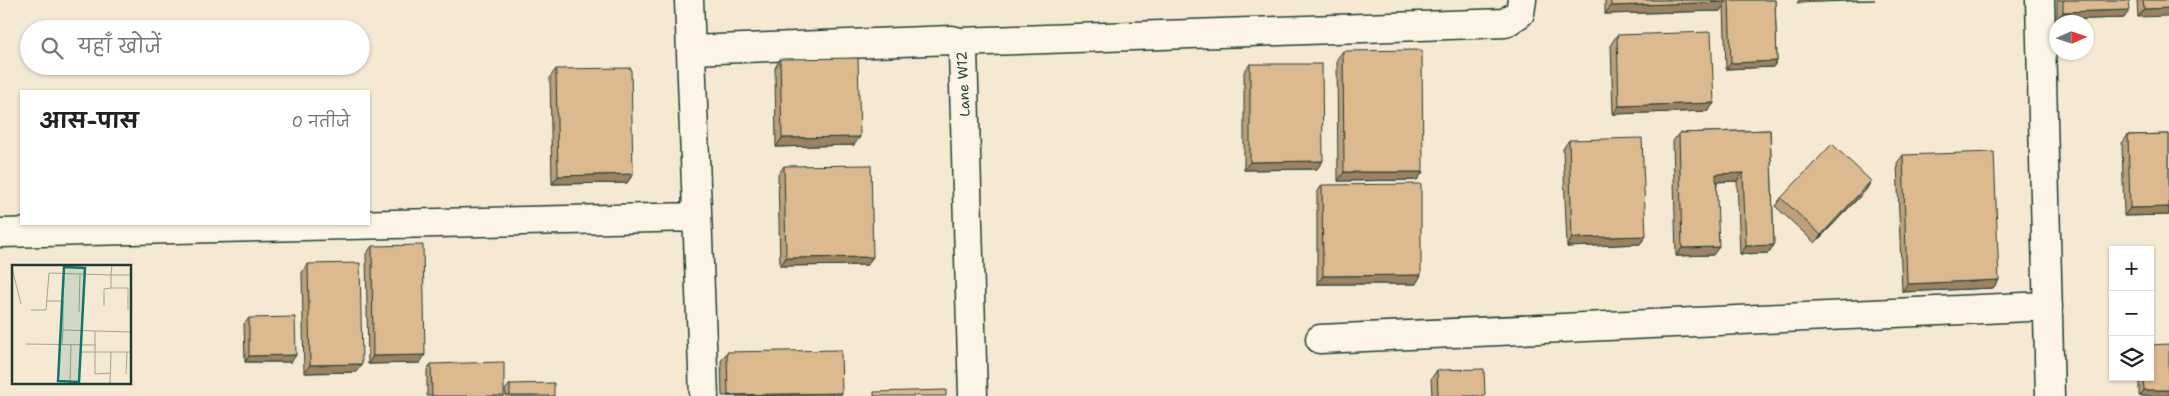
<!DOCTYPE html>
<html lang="hi">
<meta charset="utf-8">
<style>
body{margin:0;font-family:"Shantell Sans","Playpen Sans Deva",sans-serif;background:#f2f2f2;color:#202124}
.controls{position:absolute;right:15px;bottom:15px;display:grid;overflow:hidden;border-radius:0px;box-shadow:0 1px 4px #0004}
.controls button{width:45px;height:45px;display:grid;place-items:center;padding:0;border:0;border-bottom:1px solid #e0e0e0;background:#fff;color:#202124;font:25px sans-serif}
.compass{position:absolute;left:2049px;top:15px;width:45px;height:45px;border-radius:50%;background:#fff;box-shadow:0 1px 4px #0004;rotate:87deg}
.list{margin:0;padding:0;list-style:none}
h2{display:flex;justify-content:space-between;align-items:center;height:65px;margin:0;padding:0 20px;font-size:21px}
h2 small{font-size:16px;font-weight:400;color:#757577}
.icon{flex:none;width:28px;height:28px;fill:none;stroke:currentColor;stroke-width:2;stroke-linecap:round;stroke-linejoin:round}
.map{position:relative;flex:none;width:2169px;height:396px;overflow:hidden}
.search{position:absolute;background:#fff;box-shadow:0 1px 4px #0004;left:20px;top:20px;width:350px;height:55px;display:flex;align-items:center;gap:12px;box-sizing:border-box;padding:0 18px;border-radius:28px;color:#757577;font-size:19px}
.panel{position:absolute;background:#fff;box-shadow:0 1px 4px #0004;left:20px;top:90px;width:350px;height:135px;border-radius:0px}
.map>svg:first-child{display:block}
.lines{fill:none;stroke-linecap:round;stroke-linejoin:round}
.minor-casing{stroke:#1f3d34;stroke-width:31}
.minor{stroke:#fcf5e5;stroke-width:28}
.wall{fill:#bd9f7a;stroke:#1f3d34}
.shaded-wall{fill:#9a8263;stroke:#1f3d34}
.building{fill:#dcb98e;stroke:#1f3d34}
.labels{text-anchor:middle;stroke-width:5;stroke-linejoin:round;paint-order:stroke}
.street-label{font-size:14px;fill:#1f3d34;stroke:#fcf5e5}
.inset-road{fill:none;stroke:#a0a494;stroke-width:1}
.view{fill:#0f766e;fill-opacity:0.15;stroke:#0f766e;stroke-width:2.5}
.inset-edge{fill:none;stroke:#1f3d34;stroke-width:2.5}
</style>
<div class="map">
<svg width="2169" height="396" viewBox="0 0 2169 396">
<rect width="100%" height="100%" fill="#f6e9d4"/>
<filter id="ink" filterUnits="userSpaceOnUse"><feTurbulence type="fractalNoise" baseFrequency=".02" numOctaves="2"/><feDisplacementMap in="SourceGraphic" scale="10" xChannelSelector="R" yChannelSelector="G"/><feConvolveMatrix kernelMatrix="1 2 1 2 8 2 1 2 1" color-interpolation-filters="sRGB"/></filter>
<g filter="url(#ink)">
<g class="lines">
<g class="minor-casing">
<path id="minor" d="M689 0 704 396
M2040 0 2050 396
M960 42 1505 23 1520 13 1522 0
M691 50 952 40 960 42 963 51 973 396
M0 233 697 217
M1320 339 2048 306"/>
</g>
<use href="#minor" class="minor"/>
</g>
<path class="wall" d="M1605 0H1775L1777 61 1773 67 1726 69 1724 5 1720 11 1605 14Z
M2057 0H2129L2124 18 2057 20Z
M2137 0H2169L2138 17Z
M1617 35 1714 103 1708 111 1613 114 1611 44Z
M1343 51 1423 172 1417 180 1338 181 1337 59Z
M780 59 854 145 776 147 775 68Z
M1250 64 1317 169 1244 170V72Z
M556 69 633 174 627 183 552 184 550 77Z
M1770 130 1774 245 1768 253 1740 254 1737 181 1717 182 1713 255 1676 256 1673 141 1679 133Z
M2169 134V215L2124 216 2122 143 2128 135Z
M1569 140 1646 236 1640 244 1567 247 1563 149Z
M1903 155 1999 280 1993 288 1902 292 1897 163Z
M784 166 867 265 780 266 778 175Z
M1871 181 1866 190 1815 243 1775 206 1781 198Z
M1322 185 1416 284H1317V193Z
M372 246 420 363 368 364 366 254Z
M308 264 362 364 356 372 304 373 302 272Z
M249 318 296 355 291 362H245L244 324Z
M727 352 840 396H722L721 361Z
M431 364 504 396H427V370Z
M1437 370 1485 396H1432L1431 379Z
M2139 377H2150L2169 396H2139Z
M510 384 554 396H506L505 390Z"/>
<path class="shaded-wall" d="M1799 0H1875L1797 3Z
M1726 2 1720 11 1605 14 1611 6Z
M2169 8V16L2138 17 2144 9Z
M2130 10 2124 18 2057 20 2063 12Z
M1777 61 1773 67 1726 69 1731 63Z
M1714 103 1708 111 1613 114 1619 106Z
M860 137 854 145 776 147 782 138Z
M1323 161 1317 169 1244 170 1250 162Z
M1344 172H1423L1417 180 1338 181Z
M1743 173 1737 181 1710 182 1716 174Z
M633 174 627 183 552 184 558 176Z
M1871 181 1866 190 1815 243 1821 235Z
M2169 207V215L2124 216 2130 208Z
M1646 236 1640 244 1567 247 1572 238Z
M1774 245 1768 253 1740 254 1746 246Z
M1719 247 1713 255 1676 256 1682 248Z
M873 257 867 265 780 266 786 258Z
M1421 275 1416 284H1317L1323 276Z
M1999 280 1993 288 1902 292 1907 284Z
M296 355 291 362H245L249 356Z
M425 355 420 363 368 364 373 356Z
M362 364 356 372 304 373 310 365Z
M2144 390H2169V396H2140Z
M842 393 840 396H727L728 395Z"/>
<path class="building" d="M1611 0H1726V2L1611 6Z
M1729 0H1775L1777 61 1731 63Z
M2063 0H2129L2130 10 2063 12Z
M2143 0H2169V8L2144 9Z
M1711 32 1714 103 1619 106 1617 35Z
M1422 50 1423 172H1344L1343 51Z
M858 58 860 137 782 138 780 59Z
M1250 64H1322L1323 161 1250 162Z
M631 68 633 174 558 176 556 69Z
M1770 130 1774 245 1746 246 1743 173 1716 174 1719 247 1682 248 1679 133Z
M2169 134V207L2130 208 2128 135Z
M1642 138 1646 236 1572 238 1569 140Z
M1832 144 1871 181 1821 235 1781 198Z
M1994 152 1999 280 1907 284 1903 155Z
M871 165 873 257 786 258 784 166Z
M1421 184V275L1323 276 1322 185Z
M423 245 425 355 373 356 372 246Z
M360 263 362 364 310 365 308 264Z
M295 317 296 355 249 356V318Z
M2169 344V390H2144L2143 377H2150V345Z
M841 350 842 393 728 395 727 352Z
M504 362V396H432L431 364Z
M1484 369 1485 396H1438L1437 370Z
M554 383V396H510V384Z
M946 390V396H874V392Z"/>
</g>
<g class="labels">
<g class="street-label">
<text transform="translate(963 84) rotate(-93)" y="5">Lane W12</text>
</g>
</g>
<g transform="translate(12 265)">
<rect width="119" height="119" fill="#f6e9d4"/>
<path class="inset-road" d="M100 0 99 10H119M0 3 9 39M35 36H51V66M92 41V24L99 23M19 45H34L37 8 99 10V23H116V45M67 47 68 9M83 66V109L99 108M14 79 84 80M50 80 51 65 119 67M69 87H119M114 109 115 87M58 118 59 80M98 118 99 87"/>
<path class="view" d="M52 2 73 3 67 117 46 116Z"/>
<rect width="119" height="119" class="inset-edge"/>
</g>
</svg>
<div class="controls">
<button>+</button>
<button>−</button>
<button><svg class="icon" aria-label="layers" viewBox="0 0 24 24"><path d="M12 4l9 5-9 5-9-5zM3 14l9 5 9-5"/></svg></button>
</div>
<svg class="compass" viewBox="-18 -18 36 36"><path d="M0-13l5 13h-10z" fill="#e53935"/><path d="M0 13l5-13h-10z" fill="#757577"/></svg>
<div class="search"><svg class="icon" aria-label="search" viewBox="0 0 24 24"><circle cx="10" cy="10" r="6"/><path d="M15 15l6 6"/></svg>यहाँ खोजें</div>
<section class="panel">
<h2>आस-पास<small>0 नतीजे</small></h2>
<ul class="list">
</ul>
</section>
</div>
